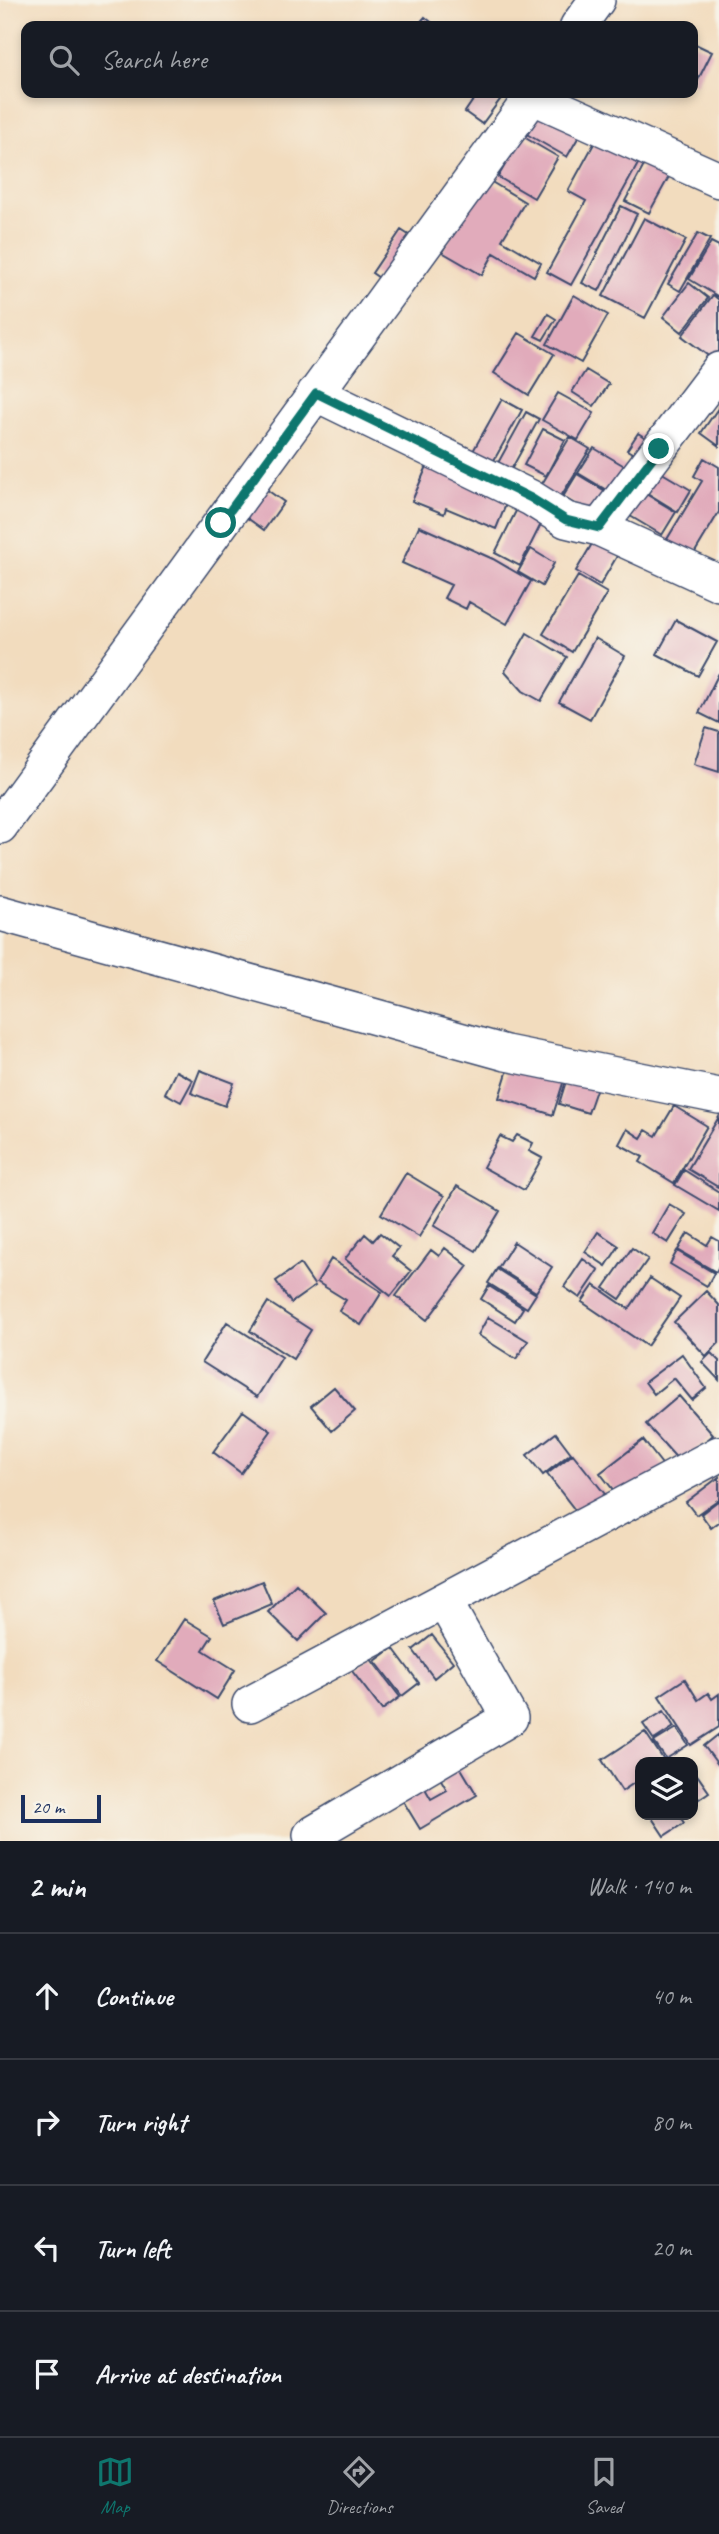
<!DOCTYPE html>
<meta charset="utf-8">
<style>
body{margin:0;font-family:Caveat,sans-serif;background:#20242c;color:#f1f3f6}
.controls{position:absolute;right:21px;bottom:21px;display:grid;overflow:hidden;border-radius:14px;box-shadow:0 4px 10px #0003}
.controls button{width:63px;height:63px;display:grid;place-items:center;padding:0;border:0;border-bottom:2px solid #363941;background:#171b24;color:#f1f3f6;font:35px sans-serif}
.scale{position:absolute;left:21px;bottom:18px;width:80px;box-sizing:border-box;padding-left:7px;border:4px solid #1b2f5e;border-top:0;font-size:19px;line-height:24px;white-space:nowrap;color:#1b2f5e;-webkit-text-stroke:5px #f7f3e8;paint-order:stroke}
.stop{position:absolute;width:21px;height:21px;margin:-16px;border:5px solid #0f766e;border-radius:50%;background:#fff}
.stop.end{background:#0f766e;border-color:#fff;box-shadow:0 2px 7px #0008}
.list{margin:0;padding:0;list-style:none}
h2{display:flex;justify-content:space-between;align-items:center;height:91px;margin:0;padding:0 28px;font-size:30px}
h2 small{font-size:23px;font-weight:400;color:#9ea1a6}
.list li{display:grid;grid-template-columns:46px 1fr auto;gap:21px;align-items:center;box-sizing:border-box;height:126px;padding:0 28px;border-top:2px solid #363941}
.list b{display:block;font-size:26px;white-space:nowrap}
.list em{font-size:23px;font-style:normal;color:#9ea1a6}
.icon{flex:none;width:38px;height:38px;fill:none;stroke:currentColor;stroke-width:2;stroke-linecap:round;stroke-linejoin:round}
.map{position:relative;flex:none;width:719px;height:1841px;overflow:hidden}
.search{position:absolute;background:#171b24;box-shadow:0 4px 10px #0003;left:21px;right:21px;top:21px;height:77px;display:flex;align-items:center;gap:18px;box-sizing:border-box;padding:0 24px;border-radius:14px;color:#9ea1a6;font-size:26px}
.sheet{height:595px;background:#171b24}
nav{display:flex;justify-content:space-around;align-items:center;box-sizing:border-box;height:98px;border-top:2px solid #363941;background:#171b24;font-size:19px;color:#9ea1a6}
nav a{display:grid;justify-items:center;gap:4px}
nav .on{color:#0f766e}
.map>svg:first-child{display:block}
.building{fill:#e1abbb}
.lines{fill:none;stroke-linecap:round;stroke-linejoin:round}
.minor-casing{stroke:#3b496c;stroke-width:38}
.minor{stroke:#fff;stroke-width:35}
.route{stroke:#0f766e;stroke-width:9}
</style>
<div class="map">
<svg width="719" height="1841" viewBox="0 0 719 1841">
<rect width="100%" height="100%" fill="#f7f3e8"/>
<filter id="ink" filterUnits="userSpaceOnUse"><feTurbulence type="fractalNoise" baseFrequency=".0143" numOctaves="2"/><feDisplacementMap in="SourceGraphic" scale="14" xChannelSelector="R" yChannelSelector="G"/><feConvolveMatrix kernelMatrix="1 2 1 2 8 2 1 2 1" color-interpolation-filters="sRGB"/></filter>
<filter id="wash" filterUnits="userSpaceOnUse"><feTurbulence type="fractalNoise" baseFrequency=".00686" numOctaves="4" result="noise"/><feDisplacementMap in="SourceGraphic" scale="28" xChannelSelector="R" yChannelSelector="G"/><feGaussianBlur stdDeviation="1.57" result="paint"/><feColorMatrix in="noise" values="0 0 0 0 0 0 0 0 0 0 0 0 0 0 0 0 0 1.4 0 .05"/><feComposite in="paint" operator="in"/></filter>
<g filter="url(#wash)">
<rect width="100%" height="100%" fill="#f2dcbe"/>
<g id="blocks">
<path class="building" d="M425 17 436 26H417Z
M693 43 712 52 696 84 693 83Z
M478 93H505L482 124 465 112Z
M538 106 582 131 567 157 523 132Z
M522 136 558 157 534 198 498 177Z
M596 140 638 164 571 285 547 272 586 201 568 191Z
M647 160 671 173 649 213 625 201Z
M485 178 525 202 502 240 541 263 534 276 494 253 482 275 442 252Z
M621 206 637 214 599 291 582 283Z
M644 218 686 240 645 318 603 296Z
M401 230 418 241 388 284 372 273Z
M698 233 710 239 680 291 668 284Z
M711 242 719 246V297L689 279Z
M689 283 708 298 682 332 663 317Z
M574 295 608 315 581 363 547 344Z
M713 295 719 300V364L682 336Z
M548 314 556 319 543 340 535 336Z
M519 333 554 354 529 395 494 373Z
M586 370 609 384 594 406 572 392Z
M558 393 594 413 578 440 542 420Z
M502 399 522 410 488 471 468 460Z
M719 407V446L701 433Z
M526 412 539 419 506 479 493 472Z
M652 428 662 434 646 461 627 450 638 433 646 438Z
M543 429 565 440 546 476 524 465Z
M570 437 590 449 558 501 539 489Z
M594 448 633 471 618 497 578 473Z
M704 458 719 467V512L692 557 666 541 702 481 694 476Z
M427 466 511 492 496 529 446 508 444 514 412 501Z
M652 467 691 490 678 512 639 488Z
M577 474 615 497 601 520 563 497Z
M263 487 284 502 264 530 243 515Z
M639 490 676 512 662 535 625 513Z
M521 501 546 514 520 566 495 553Z
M419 526 493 559 531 581 507 624 469 602 466 609 444 598 451 585 402 563Z
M596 537 620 551 600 585 576 571Z
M531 549 554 563 542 586 518 572Z
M578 576 607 593 572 652 543 634Z
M676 620 717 642 698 676 657 654Z
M527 633 567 657 541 701 523 691 505 671Z
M595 638 625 656 590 719 559 702Z
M719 673V723L699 713Z
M706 728 719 732V772L694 764Z
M510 1063 564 1080 553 1115 499 1098Z
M200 1070 234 1083 225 1106 191 1093Z
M176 1071 193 1080 181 1102 165 1093Z
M567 1078 597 1087 588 1113 559 1104Z
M674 1106 707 1126 674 1183 640 1162 643 1157 619 1144 627 1129 641 1138 646 1130 656 1136Z
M719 1117V1185L718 1187 688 1169Z
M517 1135 533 1143 529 1151 542 1158 524 1190 483 1167 500 1136 512 1142Z
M684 1170 719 1192V1211L675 1185Z
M406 1173 444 1196 419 1237 381 1214Z
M457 1186 500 1211 476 1251 434 1226Z
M669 1204 686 1214 668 1243 652 1233Z
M598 1232 619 1246 606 1266 585 1252Z
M380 1233 399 1248 392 1256 411 1271 391 1296 345 1259 365 1234 373 1241Z
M688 1233 707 1245 712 1237 719 1241V1266L716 1272 678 1250Z
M514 1242 552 1267 536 1292 498 1268Z
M445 1248 468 1266 427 1320 396 1296 431 1250 439 1256Z
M632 1248 648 1259 620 1299 604 1288Z
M677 1251 714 1273 707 1286 670 1264Z
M331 1259 382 1292 361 1325 339 1311 346 1300 317 1282Z
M583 1259 599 1270 580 1298 564 1287Z
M300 1264 315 1286 291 1303 276 1281Z
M497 1269 536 1294 527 1308 488 1283Z
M650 1278 680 1298 647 1346 582 1302 594 1285 629 1309Z
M489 1286 523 1308 515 1321 481 1299Z
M706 1291 719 1305V1343L706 1356 674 1322Z
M268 1302 311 1330 293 1359 250 1331Z
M488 1317 528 1341 516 1359 478 1335Z
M227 1322 282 1357 257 1397 202 1362Z
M711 1353 719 1361V1380L702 1362Z
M682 1354 706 1388 692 1400 674 1378 654 1394 645 1382Z
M334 1387 355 1411 332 1431 311 1406Z
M679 1396 713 1435 681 1463 646 1424Z
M243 1411 271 1431 241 1473 213 1452Z
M556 1433 571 1453 543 1475 527 1455Z
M643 1440 665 1468 622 1501 600 1473Z
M573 1454 608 1498 582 1519 547 1474Z
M719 1477V1499L696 1515 686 1502Z
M719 1500V1522L711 1528 701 1514Z
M262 1581 272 1604 224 1624 214 1601Z
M296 1584 326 1613 298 1641 268 1612Z
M184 1619 212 1636 203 1650 235 1670 217 1699 157 1661Z
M432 1635 453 1662 434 1678 413 1650Z
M393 1648 419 1683 402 1696 375 1661Z
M370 1658 400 1697 382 1710 352 1671Z
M685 1679 698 1700 708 1693 712 1699 719 1694V1727L691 1745 659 1696Z
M664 1711 674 1727 654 1740 643 1724Z
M677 1728 688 1745 666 1759 654 1742Z
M645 1732 665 1762H640V1779L622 1791 602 1760Z
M719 1734V1766L704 1746Z
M456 1760 477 1795 420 1829 397 1791 419 1778 431 1799 447 1790 436 1771Z
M693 1769 709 1792 693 1803Z
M650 1815H679L684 1823 664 1836Z"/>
</g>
</g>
<g filter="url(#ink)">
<use href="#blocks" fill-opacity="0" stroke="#3b496c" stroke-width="2"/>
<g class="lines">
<g class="minor-casing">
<path id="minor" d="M578 26 597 0
M535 93 545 102 719 180
M315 393 531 498 566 520 599 528 719 583
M599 528 719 370
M0 826 535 93
M0 913 506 1053 719 1096
M250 1704 719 1454
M311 1835 510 1718 444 1601"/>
</g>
<use href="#minor" class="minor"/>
</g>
</g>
<g class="lines" filter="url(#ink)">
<path class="route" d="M221 523 316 393 531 498 566 520 599 528 659 449"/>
</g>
</svg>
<div class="controls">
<button><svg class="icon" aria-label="layers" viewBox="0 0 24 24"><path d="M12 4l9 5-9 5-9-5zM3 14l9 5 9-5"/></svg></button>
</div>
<div class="scale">20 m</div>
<div class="stop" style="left:221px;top:523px"></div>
<div class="stop end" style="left:659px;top:449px"></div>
<div class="search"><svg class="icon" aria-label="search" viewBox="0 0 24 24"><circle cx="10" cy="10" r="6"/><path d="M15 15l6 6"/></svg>Search here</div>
</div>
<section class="sheet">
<h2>2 min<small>Walk · 140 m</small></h2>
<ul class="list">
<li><svg class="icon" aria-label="ahead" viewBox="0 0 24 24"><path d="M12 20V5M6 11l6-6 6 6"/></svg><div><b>Continue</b></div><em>40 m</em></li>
<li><svg class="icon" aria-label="right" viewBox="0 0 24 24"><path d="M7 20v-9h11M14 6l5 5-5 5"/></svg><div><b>Turn right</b></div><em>80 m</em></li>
<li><svg class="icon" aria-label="left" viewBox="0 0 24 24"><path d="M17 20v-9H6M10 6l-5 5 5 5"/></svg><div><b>Turn left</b></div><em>20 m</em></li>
<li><svg class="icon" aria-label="arrive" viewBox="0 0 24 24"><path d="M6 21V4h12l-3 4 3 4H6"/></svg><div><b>Arrive at destination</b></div></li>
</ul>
</section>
<nav>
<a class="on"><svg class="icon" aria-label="map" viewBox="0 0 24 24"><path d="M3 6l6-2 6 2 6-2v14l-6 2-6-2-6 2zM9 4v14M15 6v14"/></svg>Map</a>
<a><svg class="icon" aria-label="directions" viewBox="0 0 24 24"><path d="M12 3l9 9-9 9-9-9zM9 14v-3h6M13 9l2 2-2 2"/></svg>Directions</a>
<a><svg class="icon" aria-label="saved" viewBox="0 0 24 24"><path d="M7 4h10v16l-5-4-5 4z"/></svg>Saved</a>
</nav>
